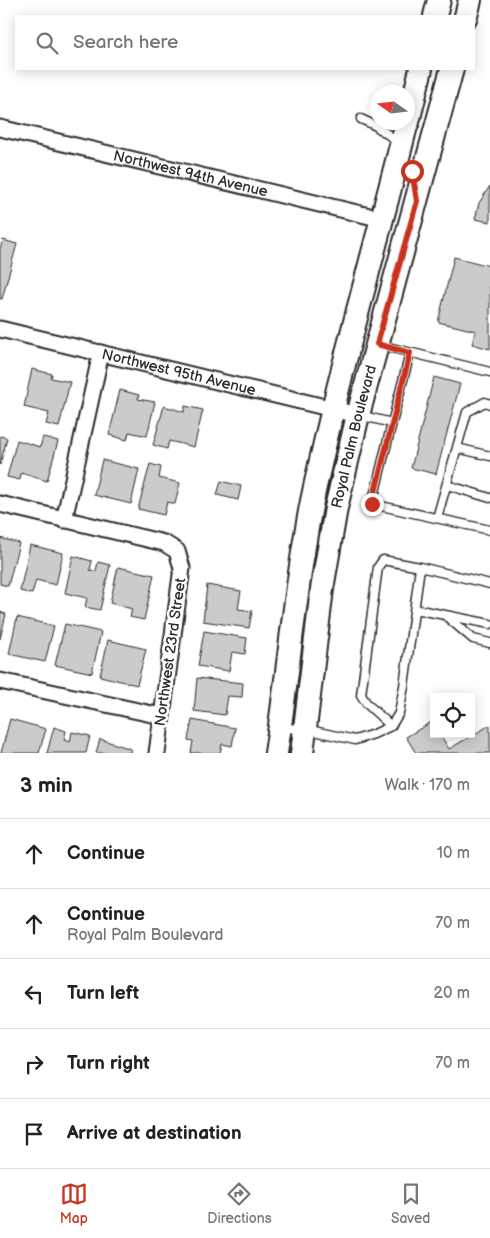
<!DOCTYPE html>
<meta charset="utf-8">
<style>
body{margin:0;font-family:"Balsamiq Sans",sans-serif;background:#f6f6f6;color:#222}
.controls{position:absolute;right:15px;bottom:15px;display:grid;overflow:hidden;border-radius:0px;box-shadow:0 2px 12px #0003}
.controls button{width:45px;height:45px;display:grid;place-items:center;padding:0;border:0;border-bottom:1px solid #e0e0e0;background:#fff;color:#222;font:25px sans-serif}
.compass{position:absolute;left:370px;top:85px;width:45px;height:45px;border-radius:50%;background:#fff;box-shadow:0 2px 12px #0003;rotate:284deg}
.stop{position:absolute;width:15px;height:15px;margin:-11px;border:4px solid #c8321e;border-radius:50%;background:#fff}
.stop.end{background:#c8321e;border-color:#fff;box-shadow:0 1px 5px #0008}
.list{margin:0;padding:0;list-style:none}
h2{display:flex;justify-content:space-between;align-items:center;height:65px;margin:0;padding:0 20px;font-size:21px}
h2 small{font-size:16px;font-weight:400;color:#767676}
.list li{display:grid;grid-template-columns:32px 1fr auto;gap:15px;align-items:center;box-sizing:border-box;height:70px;padding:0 20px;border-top:1px solid #e0e0e0}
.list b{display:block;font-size:19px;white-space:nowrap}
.list p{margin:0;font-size:16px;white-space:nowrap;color:#767676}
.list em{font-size:16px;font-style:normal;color:#767676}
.icon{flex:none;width:28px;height:28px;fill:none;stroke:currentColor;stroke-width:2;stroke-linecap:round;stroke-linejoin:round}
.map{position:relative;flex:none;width:490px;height:753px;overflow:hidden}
.search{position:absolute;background:#fff;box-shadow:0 2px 12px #0003;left:15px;right:15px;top:15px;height:55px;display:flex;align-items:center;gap:12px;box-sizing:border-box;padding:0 18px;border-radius:0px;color:#767676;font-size:19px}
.sheet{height:415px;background:#fff}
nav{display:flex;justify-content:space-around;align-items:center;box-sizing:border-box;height:70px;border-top:1px solid #e0e0e0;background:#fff;font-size:14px;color:#767676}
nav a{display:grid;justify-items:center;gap:2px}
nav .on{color:#c8321e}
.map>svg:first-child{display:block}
.building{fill:#cbcbcb;stroke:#2b2b2b}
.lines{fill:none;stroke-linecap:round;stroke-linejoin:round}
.service-casing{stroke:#2b2b2b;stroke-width:11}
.minor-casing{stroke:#2b2b2b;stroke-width:19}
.secondary-casing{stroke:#2b2b2b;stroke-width:26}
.service{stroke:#fff;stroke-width:8}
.minor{stroke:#fff;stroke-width:15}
.secondary{stroke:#fff;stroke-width:22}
.route{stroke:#c8321e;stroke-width:6}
.labels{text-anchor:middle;stroke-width:5;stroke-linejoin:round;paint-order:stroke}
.street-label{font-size:15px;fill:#2b2b2b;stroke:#fff}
</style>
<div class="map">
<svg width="490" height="753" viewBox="0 0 490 753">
<rect width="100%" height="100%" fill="#fff"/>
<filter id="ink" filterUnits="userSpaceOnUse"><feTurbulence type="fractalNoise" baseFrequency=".02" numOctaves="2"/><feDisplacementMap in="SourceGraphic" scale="10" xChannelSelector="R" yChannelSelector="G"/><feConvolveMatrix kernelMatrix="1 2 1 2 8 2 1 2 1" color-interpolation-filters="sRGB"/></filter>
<g filter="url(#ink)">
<path class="building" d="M490 186V222L475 219 479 203Z
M3 240 17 244 2 299H0V249Z
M454 257 490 266V349L472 344 476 331 438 322Z
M32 369 52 374 51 378 70 382 59 427 46 424 49 413 24 407Z
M434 377 460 384 436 474 411 468Z
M120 390 139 395 138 399 155 402 147 436 129 432 127 440 109 435Z
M164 406 184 412 185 406 203 410 194 447 169 441 167 449 153 445Z
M0 436 7 438 0 465Z
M43 437 58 441 47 481 21 473 20 480 7 477 17 440 40 447Z
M102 460 139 469 131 504 94 495Z
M150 464 161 467 159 478 180 483 175 504 167 502 164 515 138 509Z
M221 481 241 486 238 500 217 495Z
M0 538 19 543 8 586 0 584Z
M30 545 63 553 56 585 36 580 32 594 20 591Z
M73 556 92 561 90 570 96 571 98 562 110 565 100 610 85 607 87 598 65 593Z
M118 567 154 575 144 620 130 617 132 609 110 603Z
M207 585 241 591 238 609 252 611 249 628 203 621Z
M0 612 6 614 0 639Z
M17 617 54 626 45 662 9 654Z
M65 624 101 632 92 673 55 665Z
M204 631 247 638 245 654 232 652 229 671 198 666Z
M108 640 146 649 137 685 100 676Z
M197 678 243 683 242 697 228 696 225 715 194 711Z
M10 719 46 729 39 753H1Z
M192 720 235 728 232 746 222 744 220 753H191L193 741 188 740Z
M433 721 434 734H440L449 749 490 725V753H416L406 737Z
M54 727 66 731 64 740 70 742 72 732 90 736 86 753H47Z
M100 739 131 749 130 753H96Z"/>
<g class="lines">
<g class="service-casing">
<path id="service" d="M361 119 376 126 400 143
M380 345 490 372
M359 415 392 423 372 504 490 530
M392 423 410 353
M457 448 490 456
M447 485 490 498
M437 518 467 412 485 402 490 404
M420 567 490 584
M415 609 490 624
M446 616 473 639 490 643
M282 728 305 729 355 740 374 734 391 726 399 713 404 686 420 567 383 560 378 567 361 695 367 704 391 726"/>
</g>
<g class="minor-casing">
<g id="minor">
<path id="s1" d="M0 128 382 219"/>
<path id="s2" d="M0 329 358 415"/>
<path d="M0 504 164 543 177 551 182 568 157 753"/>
<path d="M64 520 101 353"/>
<path d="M0 681 161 716"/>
</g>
</g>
<g class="secondary-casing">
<g id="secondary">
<path d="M435 16 439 0"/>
<path d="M466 16 470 0"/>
<path d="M408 122 421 69"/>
<path d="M276 753C289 669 295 585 312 501 339 374 375 249 407 122"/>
<path id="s3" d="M302 753 322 589 336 508 358 415 452 69"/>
</g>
</g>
<use href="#service" class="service"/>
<use href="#minor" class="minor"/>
<use href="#secondary" class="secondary"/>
</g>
</g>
<g class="lines" filter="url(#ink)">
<path class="route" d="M372 504 410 353 377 344 417 201 412 171"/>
</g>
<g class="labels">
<g class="street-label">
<text dy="5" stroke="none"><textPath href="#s1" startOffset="196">Northwest 94th Avenue</textPath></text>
<text dy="5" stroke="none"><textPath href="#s2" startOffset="184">Northwest 95th Avenue</textPath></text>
<text dy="5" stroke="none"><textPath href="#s3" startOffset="321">Royal Palm Boulevard</textPath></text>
<text transform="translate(170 652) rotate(-82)" y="5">Northwest 23rd Street</text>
</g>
</g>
</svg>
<div class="controls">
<button><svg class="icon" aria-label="locate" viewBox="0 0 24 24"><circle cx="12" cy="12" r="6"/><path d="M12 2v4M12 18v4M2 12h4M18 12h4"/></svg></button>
</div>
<svg class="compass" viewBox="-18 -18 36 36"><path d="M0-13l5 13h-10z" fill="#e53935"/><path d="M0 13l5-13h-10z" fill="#767676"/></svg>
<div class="stop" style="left:412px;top:171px"></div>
<div class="stop end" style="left:372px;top:504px"></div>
<div class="search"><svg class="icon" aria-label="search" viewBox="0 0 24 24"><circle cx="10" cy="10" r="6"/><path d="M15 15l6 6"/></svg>Search here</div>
</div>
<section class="sheet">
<h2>3 min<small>Walk · 170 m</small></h2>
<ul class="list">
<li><svg class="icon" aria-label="ahead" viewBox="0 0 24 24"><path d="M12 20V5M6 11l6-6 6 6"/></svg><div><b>Continue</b></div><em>10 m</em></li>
<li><svg class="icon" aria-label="ahead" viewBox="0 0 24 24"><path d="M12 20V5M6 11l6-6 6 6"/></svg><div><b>Continue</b><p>Royal Palm Boulevard</p></div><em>70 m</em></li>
<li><svg class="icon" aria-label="left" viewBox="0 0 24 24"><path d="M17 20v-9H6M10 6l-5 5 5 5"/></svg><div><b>Turn left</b></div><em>20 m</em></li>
<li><svg class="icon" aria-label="right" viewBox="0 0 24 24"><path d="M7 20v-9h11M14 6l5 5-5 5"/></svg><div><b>Turn right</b></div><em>70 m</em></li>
<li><svg class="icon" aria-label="arrive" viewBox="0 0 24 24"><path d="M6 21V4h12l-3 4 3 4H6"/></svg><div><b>Arrive at destination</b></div></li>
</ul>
</section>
<nav>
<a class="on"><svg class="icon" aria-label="map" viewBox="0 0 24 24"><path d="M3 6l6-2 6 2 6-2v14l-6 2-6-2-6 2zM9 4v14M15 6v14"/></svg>Map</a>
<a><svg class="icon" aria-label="directions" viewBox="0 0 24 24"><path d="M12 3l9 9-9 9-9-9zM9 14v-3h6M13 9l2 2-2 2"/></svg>Directions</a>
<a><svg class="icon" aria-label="saved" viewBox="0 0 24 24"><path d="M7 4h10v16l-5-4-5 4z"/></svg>Saved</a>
</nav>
